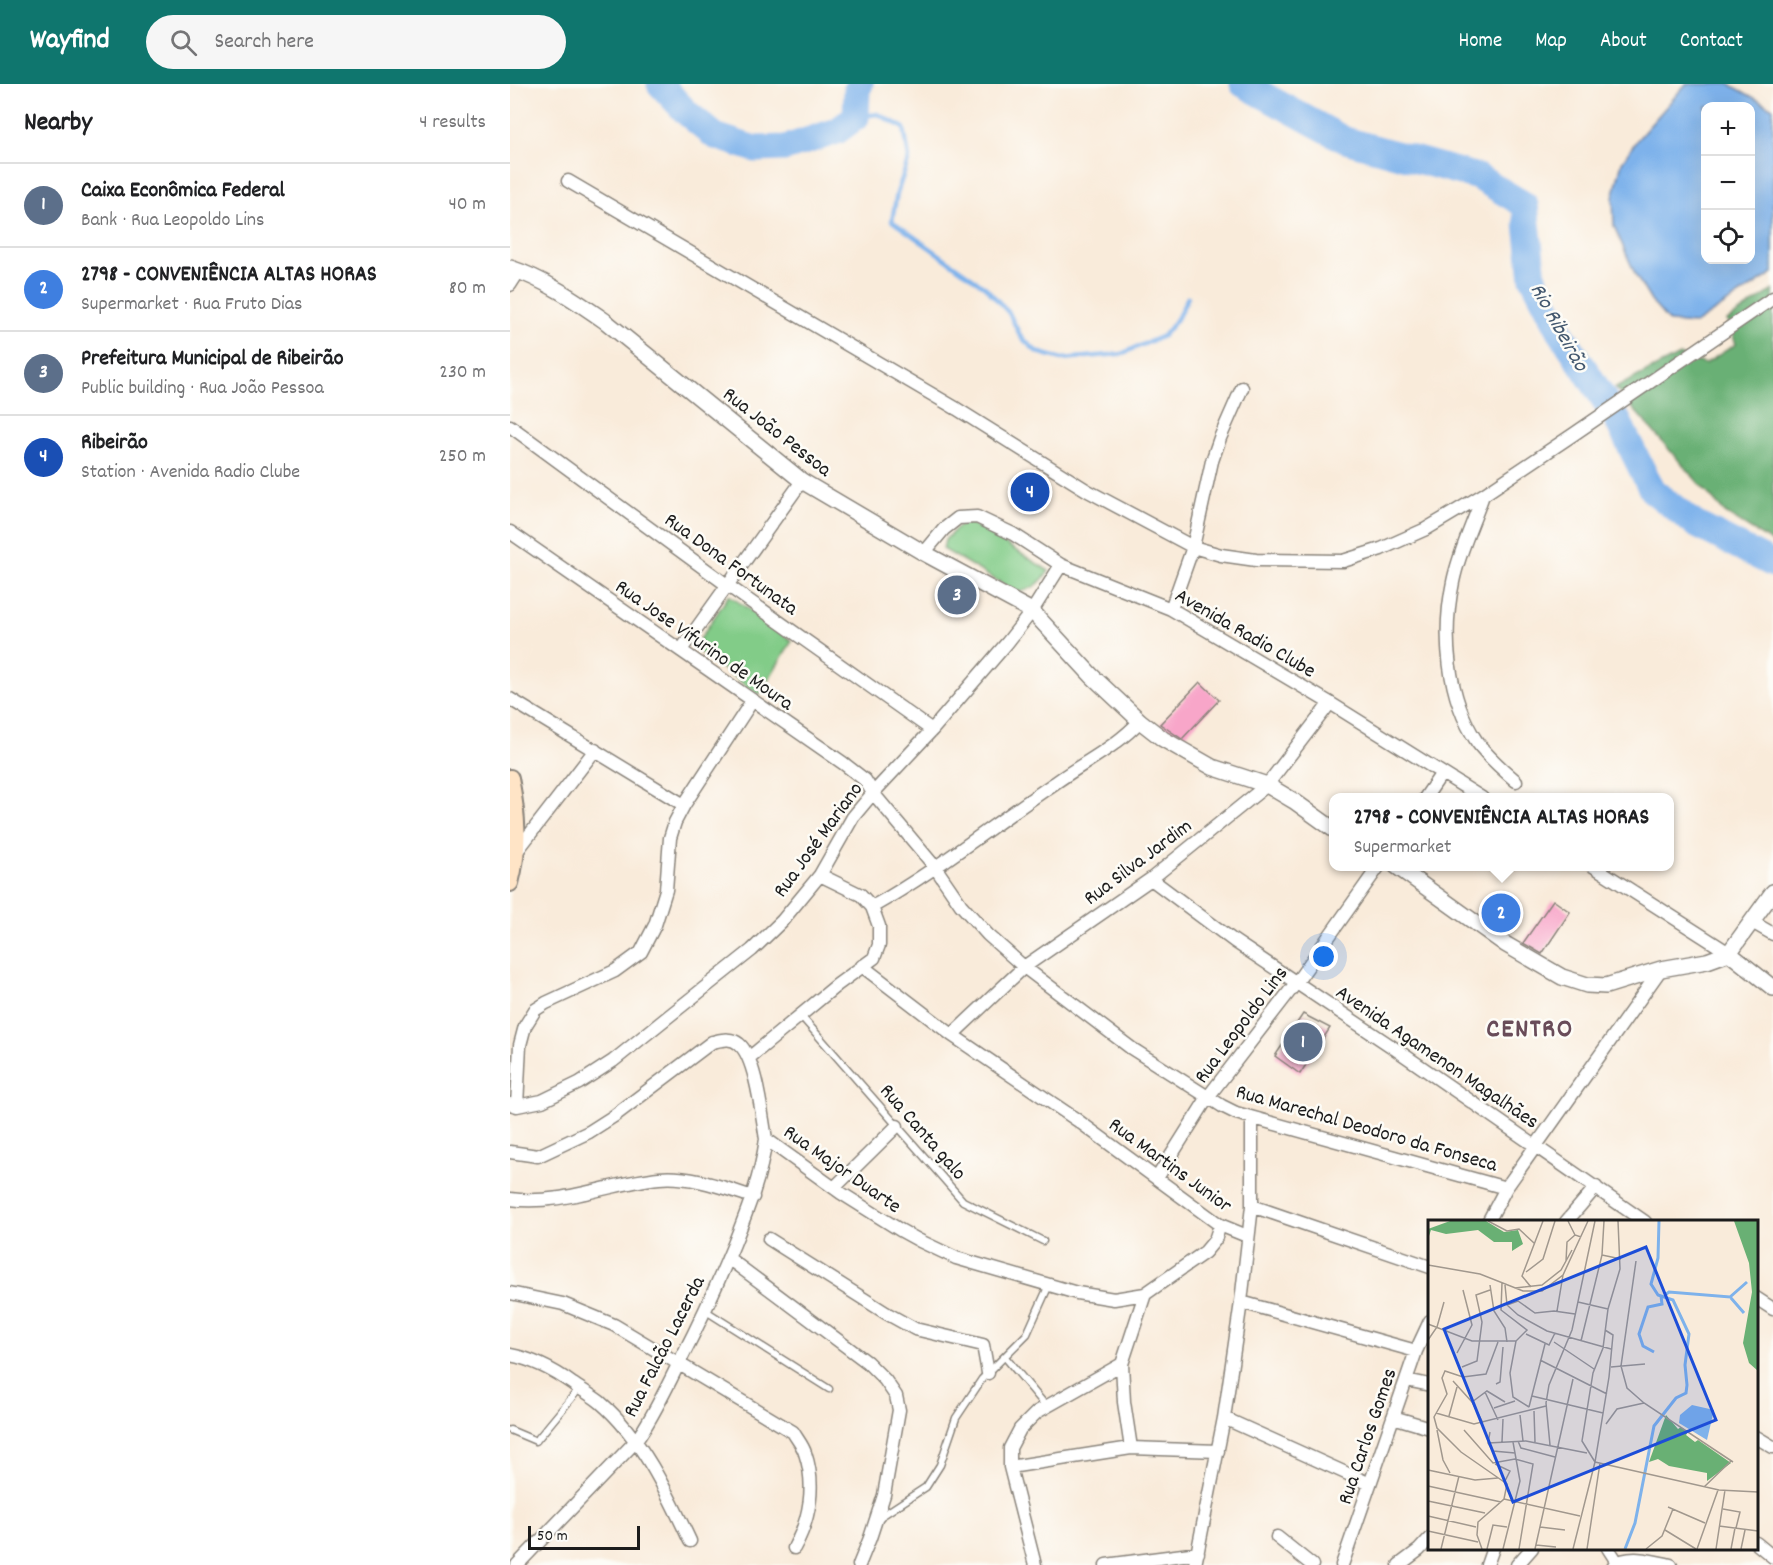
<!DOCTYPE html>
<meta charset="utf-8">
<style>
body{margin:0;font-family:Dekko,sans-serif;background:#f6f6f6;color:#202124}
.controls{position:absolute;right:18px;top:18px;display:grid;overflow:hidden;border-radius:12px;box-shadow:0 6px 24px #0002}
.controls button{width:54px;height:54px;display:grid;place-items:center;padding:0;border:0;border-bottom:2px solid #e0e0e0;background:#fff;color:#202124;font:30px sans-serif}
.scale{position:absolute;left:18px;bottom:15px;width:112px;box-sizing:border-box;padding-left:6px;border:3px solid #1c1c1c;border-top:0;font-size:16px;line-height:21px;white-space:nowrap;color:#1c1c1c;-webkit-text-stroke:4px #fdfcf7;paint-order:stroke}
.you{position:absolute;left:814px;top:873px;width:21px;height:21px;margin:-15px;border:4px solid #fff;border-radius:50%;background:#1a73e8;box-shadow:0 0 0 9px #1a73e833}
.badge{display:grid;place-items:center;width:39px;height:39px;border-radius:50%;background:#0f766e;color:#fff;font-size:20px;font-weight:700}
.pin{position:absolute;translate:-50% -50%;border:3px solid #fff;box-shadow:0 2px 6px #0006}
.popup{position:absolute;left:819px;top:709px;width:345px;height:78px;box-sizing:border-box;display:grid;place-content:center;border-radius:12px;background:#fff;filter:drop-shadow(0 2px 4px #0005);font-size:20px;white-space:nowrap;color:#757577}
.popup b{font-size:22px;color:#202124}
.popup::after{content:'';position:absolute;left:50%;top:100%;margin-left:-12px;border:12px solid transparent;border-top-color:#fff}
.list{margin:0;padding:0;list-style:none}
h2{display:flex;justify-content:space-between;align-items:center;height:78px;margin:0;padding:0 24px;font-size:26px}
h2 small{font-size:20px;font-weight:400;color:#757577}
.list li{display:grid;grid-template-columns:39px 1fr auto;gap:18px;align-items:center;box-sizing:border-box;height:84px;padding:0 24px;border-top:2px solid #e0e0e0}
.list b{display:block;font-size:22px;white-space:nowrap}
.list p{margin:0;font-size:20px;white-space:nowrap;color:#757577}
.list em{font-size:20px;font-style:normal;color:#757577}
.icon{flex:none;width:33px;height:33px;fill:none;stroke:currentColor;stroke-width:2;stroke-linecap:round;stroke-linejoin:round}
.map{position:relative;flex:none;width:1263px;height:1481px;overflow:hidden}
header{display:flex;align-items:center;gap:36px;box-sizing:border-box;height:84px;padding:0 30px;background:#0f766e;color:#fff}
header strong{font-size:28px}
nav{display:flex;gap:33px;margin-inline-start:auto;font-size:21px}
.search{width:420px;height:54px;background:#f6f6f6;display:flex;align-items:center;gap:15px;box-sizing:border-box;padding:0 21px;border-radius:33px;color:#757577;font-size:22px}
main{display:flex}
aside{flex:1;background:#fff}
.map>svg:first-child{display:block}
.green{fill:#82cc88;stroke:#4f7452;stroke-width:1.5}
.forest{fill:#69b074;stroke:#426648;stroke-width:1.5}
.water{fill:#7eb2eb;stroke:#4d6784;stroke-width:1.5;fill-rule:evenodd}
.lines{fill:none;stroke-linecap:round;stroke-linejoin:round}
.stream{stroke:#7eb2eb;stroke-width:4.5}
.river{stroke:#7eb2eb;stroke-width:27}
.building{fill:#f8a6c9}
.service-casing{stroke:#8a847b;stroke-width:9}
.minor-casing{stroke:#8a847b;stroke-width:15}
.tertiary-casing{stroke:#8a847b;stroke-width:18}
.secondary-casing{stroke:#8a847b;stroke-width:20}
.service{stroke:#fff;stroke-width:6}
.minor{stroke:#fff;stroke-width:12}
.tertiary{stroke:#fff;stroke-width:15}
.secondary{stroke:#ffe4c6;stroke-width:16}
.labels{text-anchor:middle;stroke-width:5;stroke-linejoin:round;paint-order:stroke}
.street-label{font-size:21px;fill:#1c1c1c;stroke:#fdfcf7}
.water-label{font-size:22px;font-style:italic;fill:#43586f;stroke:#fdfcf7}
.district-label{font-size:27px;font-weight:bold;letter-spacing:1.5px;fill:#694c59;stroke:#fdfcf7}
.inset-river{fill:none;stroke:#7eb2eb;stroke-width:3}
.inset-road{fill:none;stroke:#a1988e;stroke-width:1.5}
.view{fill:#1d4ed8;fill-opacity:0.15;stroke:#1d4ed8;stroke-width:3}
.inset-edge{fill:none;stroke:#1c1c1c;stroke-width:3}
</style>
<header>
<strong>Wayfind</strong>
<div class="search"><svg class="icon" aria-label="search" viewBox="0 0 24 24"><circle cx="10" cy="10" r="6"/><path d="M15 15l6 6"/></svg>Search here</div>
<nav><a>Home</a><a>Map</a><a>About</a><a>Contact</a></nav>
</header>
<main>
<aside>
<h2>Nearby<small>4 results</small></h2>
<ul class="list">
<li><span class="badge" style="background:#5c6f8a">1</span><div><b>Caixa Econômica Federal</b><p>Bank · Rua Leopoldo Lins</p></div><em>40 m</em></li>
<li><span class="badge" style="background:#3f7fe0">2</span><div><b>2798 - CONVENIÊNCIA ALTAS HORAS</b><p>Supermarket · Rua Fruto Dias</p></div><em>80 m</em></li>
<li><span class="badge" style="background:#5c6f8a">3</span><div><b>Prefeitura Municipal de Ribeirão</b><p>Public building · Rua João Pessoa</p></div><em>230 m</em></li>
<li><span class="badge" style="background:#1a4fb4">4</span><div><b>Ribeirão</b><p>Station · Avenida Radio Clube</p></div><em>250 m</em></li>
</ul>
</aside>
<div class="map">
<svg width="1263" height="1481" viewBox="0 0 1263 1481">
<rect width="100%" height="100%" fill="#fdfcf7"/>
<filter id="ink" filterUnits="userSpaceOnUse"><feTurbulence type="fractalNoise" baseFrequency=".0167" numOctaves="2"/><feDisplacementMap in="SourceGraphic" scale="12" xChannelSelector="R" yChannelSelector="G"/><feConvolveMatrix kernelMatrix="1 2 1 2 8 2 1 2 1" color-interpolation-filters="sRGB"/></filter>
<filter id="wash" filterUnits="userSpaceOnUse"><feTurbulence type="fractalNoise" baseFrequency=".008" numOctaves="4" result="noise"/><feDisplacementMap in="SourceGraphic" scale="24" xChannelSelector="R" yChannelSelector="G"/><feGaussianBlur stdDeviation="1.35" result="paint"/><feColorMatrix in="noise" values="0 0 0 0 0 0 0 0 0 0 0 0 0 0 0 0 0 1.4 0 .05"/><feComposite in="paint" operator="in"/></filter>
<g filter="url(#wash)">
<rect width="100%" height="100%" fill="#f9ebda"/>
<path class="green" d="M460 439 470 444 539 487C530 500 521 507 506 508L433 465 435 456 450 441Z
M219 511 282 557 249 611 184 564Z"/>
<path class="forest" d="M1263 206V459L1215 429 1105 304 1169 271 1195 280 1226 260 1217 237Z"/>
<path class="water" d="M1176 0H1219L1263 24V189L1185 240 1159 238 1141 217 1126 192 1104 142 1103 114 1112 78 1127 56ZM1196 22H1240V176H1196Z"/>
<g class="lines">
<path class="stream" d="M346 0 347 5
M346 33 368 30 394 44 399 74 387 109 382 137 475 203 499 229 511 253 527 268 552 275 611 270 653 252 667 235 678 213"/>
<path class="river" d="M150 0 177 29 205 52 245 65 275 64 327 47 346 33 347 5 350 0
M733 0 835 56 968 93 1015 121 1023 194 1053 252 1107 335 1142 406 1185 440 1263 480"/>
</g>
<g id="blocks">
<path class="building" d="M690 598 709 616 672 655 650 640Z
M1043 816 1060 828 1032 870 1013 859Z
M793 930 820 944 790 990 765 972Z"/>
</g>
</g>
<g filter="url(#ink)">
<use href="#blocks" fill-opacity="0" stroke="#8a847b" stroke-width="1.5"/>
<g class="lines">
<g class="service-casing">
<path id="service" d="M291 932 453 1117 533 1157
M196 1227 319 1305
M495 1273 536 1322
M0 1346 26 1357 69 1305
M367 1435 416 1403 430 1381 446 1334 472 1295 517 1250 539 1201"/>
</g>
<g class="minor-casing">
<path id="minor" d="M58 97 447 325 578 407 683 463 711 471 746 476 833 477 871 465 916 445 973 411 1064 350 1263 214
M0 201 9 187
M0 342 217 501 422 646
M973 411C963 440 949 468 943 498 932 550 937 613 967 658 978 673 993 686 1006 697
M0 448 333 679 355 696 363 709 425 783 451 821 478 851 514 883 621 964 712 1022 726 1029 996 1104
M414 469 434 445 448 434 467 433 503 450 551 481 661 525 820 619 972 714
M661 525 683 463 702 377 710 354 732 304
M171 566 292 397
M0 615 174 721
M915 714 932 689
M7 767 85 666
M1083 782 1219 869
M641 795 724 857 881 962 1135 1138
M362 823C426 787 484 740 545 699 574 678 605 664 630 637
M1242 838 1263 850
M352 882 442 951 567 1036 710 1141 737 1152
M442 951 514 883 641 795 757 701 820 619
M240 973 327 901 364 874 369 861V842L362 823 351 811 310 791
M0 1020 7 1022 32 1017 69 999 103 977 159 932 242 866 272 837 310 791 343 733 363 709 422 646 497 559 522 527 551 481
M7 1022 10 961 15 942 25 926 36 919 105 887 131 868 145 841 156 806 160 754 165 738 174 721 242 617
M0 1068 28 1072 79 1048 104 1032 202 958C212 956 221 953 229 960 246 974 252 1033 256 1055L331 1109 390 1146 410 1157 446 1174 567 1209 604 1215 635 1210 695 1168 705 1156 710 1141
M647 1094 698 1013 786 899 869 782
M324 1104 387 1042
M0 1115C51 1122 100 1099 149 1094 180 1091 214 1104 243 1113
M742 1122 920 1183
M978 1138 996 1104 1151 885
M1056 1138 1086 1103
M259 1155 376 1229 405 1245 473 1261 478 1289
M218 1174 357 1278 375 1296 386 1312 389 1326 374 1411 360 1454 349 1481
M0 1209 53 1220 104 1241 283 1348C287 1355 293 1362 295 1369 306 1401 300 1435 284 1464
M1246 1214 1263 1225
M731 1218 906 1267
M0 1271C22 1275 45 1287 63 1300 72 1306 81 1311 90 1318 132 1354 157 1408 180 1457
M896 1296 920 1301
M883 1333 920 1344
M714 1334 860 1400
M1246 1353 1263 1363
M621 1364 614 1318 612 1280 635 1210
M500 1383 621 1364 708 1367
M767 1453 802 1481
M1246 1459 1263 1473
M1098 1464 1107 1478
M7 1481 126 1357C145 1330 157 1302 172 1273 191 1236 208 1199 224 1160 238 1125 251 1092 256 1055
M525 1481 500 1383V1364L510 1345 527 1328 612 1280
M596 1481 688 1469
M685 1481 714 1334 731 1218 742 1122V1034
M832 1481 906 1267 920 1237
M889 1481 909 1466 920 1454
M977 1481 983 1464
M1007 1481 1022 1464
M1104 1481C1119 1470 1143 1477 1161 1481"/>
</g>
<g class="tertiary-casing">
<path id="tertiary" d="M0 184C34 195 65 216 95 237L292 397 414 469 522 527 582 592 630 637 653 655 702 683 757 701 784 717 823 745
M886 782 995 860 1052 893 1077 901 1096 902 1151 885 1197 877 1219 869
M1219 869 1263 808
M1219 869 1263 904"/>
</g>
<g class="secondary-casing">
<path id="secondary" d="M0 694C7 730 10 763 0 799"/>
</g>
<use href="#service" class="service"/>
<use href="#minor" class="minor"/>
<use href="#tertiary" class="tertiary"/>
<use href="#secondary" class="secondary"/>
</g>
</g>
<g class="labels">
<g class="street-label">
<text transform="translate(268 347) rotate(38)" y="7">Rua João Pessoa</text>
<text transform="translate(222 479) rotate(36)" y="7">Rua Dona Fortunata</text>
<text transform="translate(736 548) rotate(30)" y="7">Avenida Radio Clube</text>
<text transform="translate(195 560) rotate(35)" y="7">Rua Jose Vifurino de Moura</text>
<text transform="translate(307 755) rotate(-54)" y="7">Rua José Mariano</text>
<text transform="translate(627 777) rotate(-37)" y="7">Rua Silva Jardim</text>
<text transform="translate(730 940) rotate(-53)" y="7">Rua Leopoldo Lins</text>
<text transform="translate(928 972) rotate(34)" y="7">Avenida Agamenon Magalhães</text>
<text transform="translate(857 1043) rotate(16)" y="7">Rua Marechal Deodoro da Fonseca</text>
<text transform="translate(414 1047) rotate(49)" y="7">Rua Canta galo</text>
<text transform="translate(661 1080) rotate(36)" y="7">Rua Martins Junior</text>
<text transform="translate(333 1084) rotate(35)" y="7">Rua Major Duarte</text>
<text transform="translate(153 1262) rotate(-63)" y="7">Rua Falcão Lacerda</text>
<text transform="translate(856 1352) rotate(-71)" y="7">Rua Carlos Gomes</text>
</g>
<g class="water-label">
<text transform="translate(1051 242) rotate(61)" y="8">Rio Ribeirão</text>
</g>
<g class="district-label">
<text x="1020" y="952">CENTRO</text>
</g>
</g>
<g transform="translate(918 1136)">
<rect width="330" height="330" fill="#f9ebda"/>
<path d="M22 1H58L76 12 90 10 95 24 84 31V22H66L50 10 18 14 3 10 0 19V9ZM306 1H330V151L321 143 315 123 324 72 321 43ZM238 195 250 209 253 207 260 212 258 215 267 222 270 220 303 243 279 261V253L241 246 230 239 221 242Z" fill="#69b074"/>
<path d="M264 185 286 190 279 220 251 203 252 195Z" fill="#7eb2eb"/>
<path class="inset-river" d="M237 75 241 72 302 77 319 62M303 78 316 93M226 132 215 126 211 114 220 87 234 84 233 76M197 329 207 303 226 206 248 178 258 173 259 165 257 145 261 114 245 80 230 75 223 64 230 38 231 1"/>
<path class="inset-road" d="M60 1 79 11 91 9 106 23M140 1 147 15 153 17M174 35 193 39M138 41 139 22 147 15M208 41 193 146 199 168 216 183 305 242M0 45 52 54 95 71H114L135 55 160 1M98 52 115 39 127 1M74 63 73 90 99 110 88 121 82 153 85 177 101 187M62 65 66 91 77 108 79 122M77 65 79 85 90 95 119 111 183 129M103 67 94 56 115 1M87 68 114 65 133 50 144 30M150 82 180 89M79 85 90 81 107 93 126 91 147 94M129 91 135 55M0 104 44 121H88M98 114 121 125 127 113M0 120 9 107 16 82M153 121 174 35 176 1M126 122 166 149M29 133 44 105 35 70M112 140 179 174M34 147 49 141 54 102 48 75 62 70M183 147 217 144M25 161 44 182 55 203M68 164 72 162 75 127M57 172 70 200M104 176 175 193M44 182 59 171 77 182M101 187 117 124M66 188 87 181M106 191 107 222M8 193 46 204 118 186M92 195 95 221M21 196 29 167M178 204 189 189 216 183M9 210 15 240 22 253M36 210 65 243 87 239 105 244 91 329M62 212 60 223 65 231 87 233M90 221 93 228 127 237M74 222 75 199M60 223 98 221 159 233M122 225 118 183 121 165 144 110 167 1M167 242 154 221 165 153 175 128 180 89 192 49 190 1M167 242 291 270 330 272M67 244 82 251 77 261M0 250 47 260 70 258M0 266 73 282M276 267 303 241M76 279 152 296M0 281 57 293M240 287 277 303M295 289 312 292 308 308M0 296 48 307M291 306 330 311M112 307 137 310M237 310 268 329M0 311 50 322M108 325 128 327M13 329 31 256M54 329 49 315 50 302 76 279 79 264 33 232 9 208 6 197 19 174 14 158 17 151 35 157 58 154 70 122M59 329 65 305 79 307M75 329 92 261 85 222M107 329 145 159M145 329 167 242 181 157 185 115 177 110M159 329 172 243M218 329 234 316 245 289M269 329 290 270M288 329 297 270M303 329 307 308M313 329 317 310"/>
<path class="view" d="M218 27 288 200 85 282 16 109Z"/>
<rect width="330" height="330" class="inset-edge"/>
</g>
</svg>
<div class="controls">
<button>+</button>
<button>−</button>
<button><svg class="icon" aria-label="locate" viewBox="0 0 24 24"><circle cx="12" cy="12" r="6"/><path d="M12 2v4M12 18v4M2 12h4M18 12h4"/></svg></button>
</div>
<div class="scale">50 m</div>
<div class="you"></div>
<div class="pin badge" style="left:793px;top:958px;background:#5c6f8a">1</div>
<div class="pin badge" style="left:991px;top:829px;background:#3f7fe0">2</div>
<div class="popup"><b>2798 - CONVENIÊNCIA ALTAS HORAS</b>Supermarket</div>
<div class="pin badge" style="left:447px;top:511px;background:#5c6f8a">3</div>
<div class="pin badge" style="left:520px;top:408px;background:#1a4fb4">4</div>
</div>
</main>
